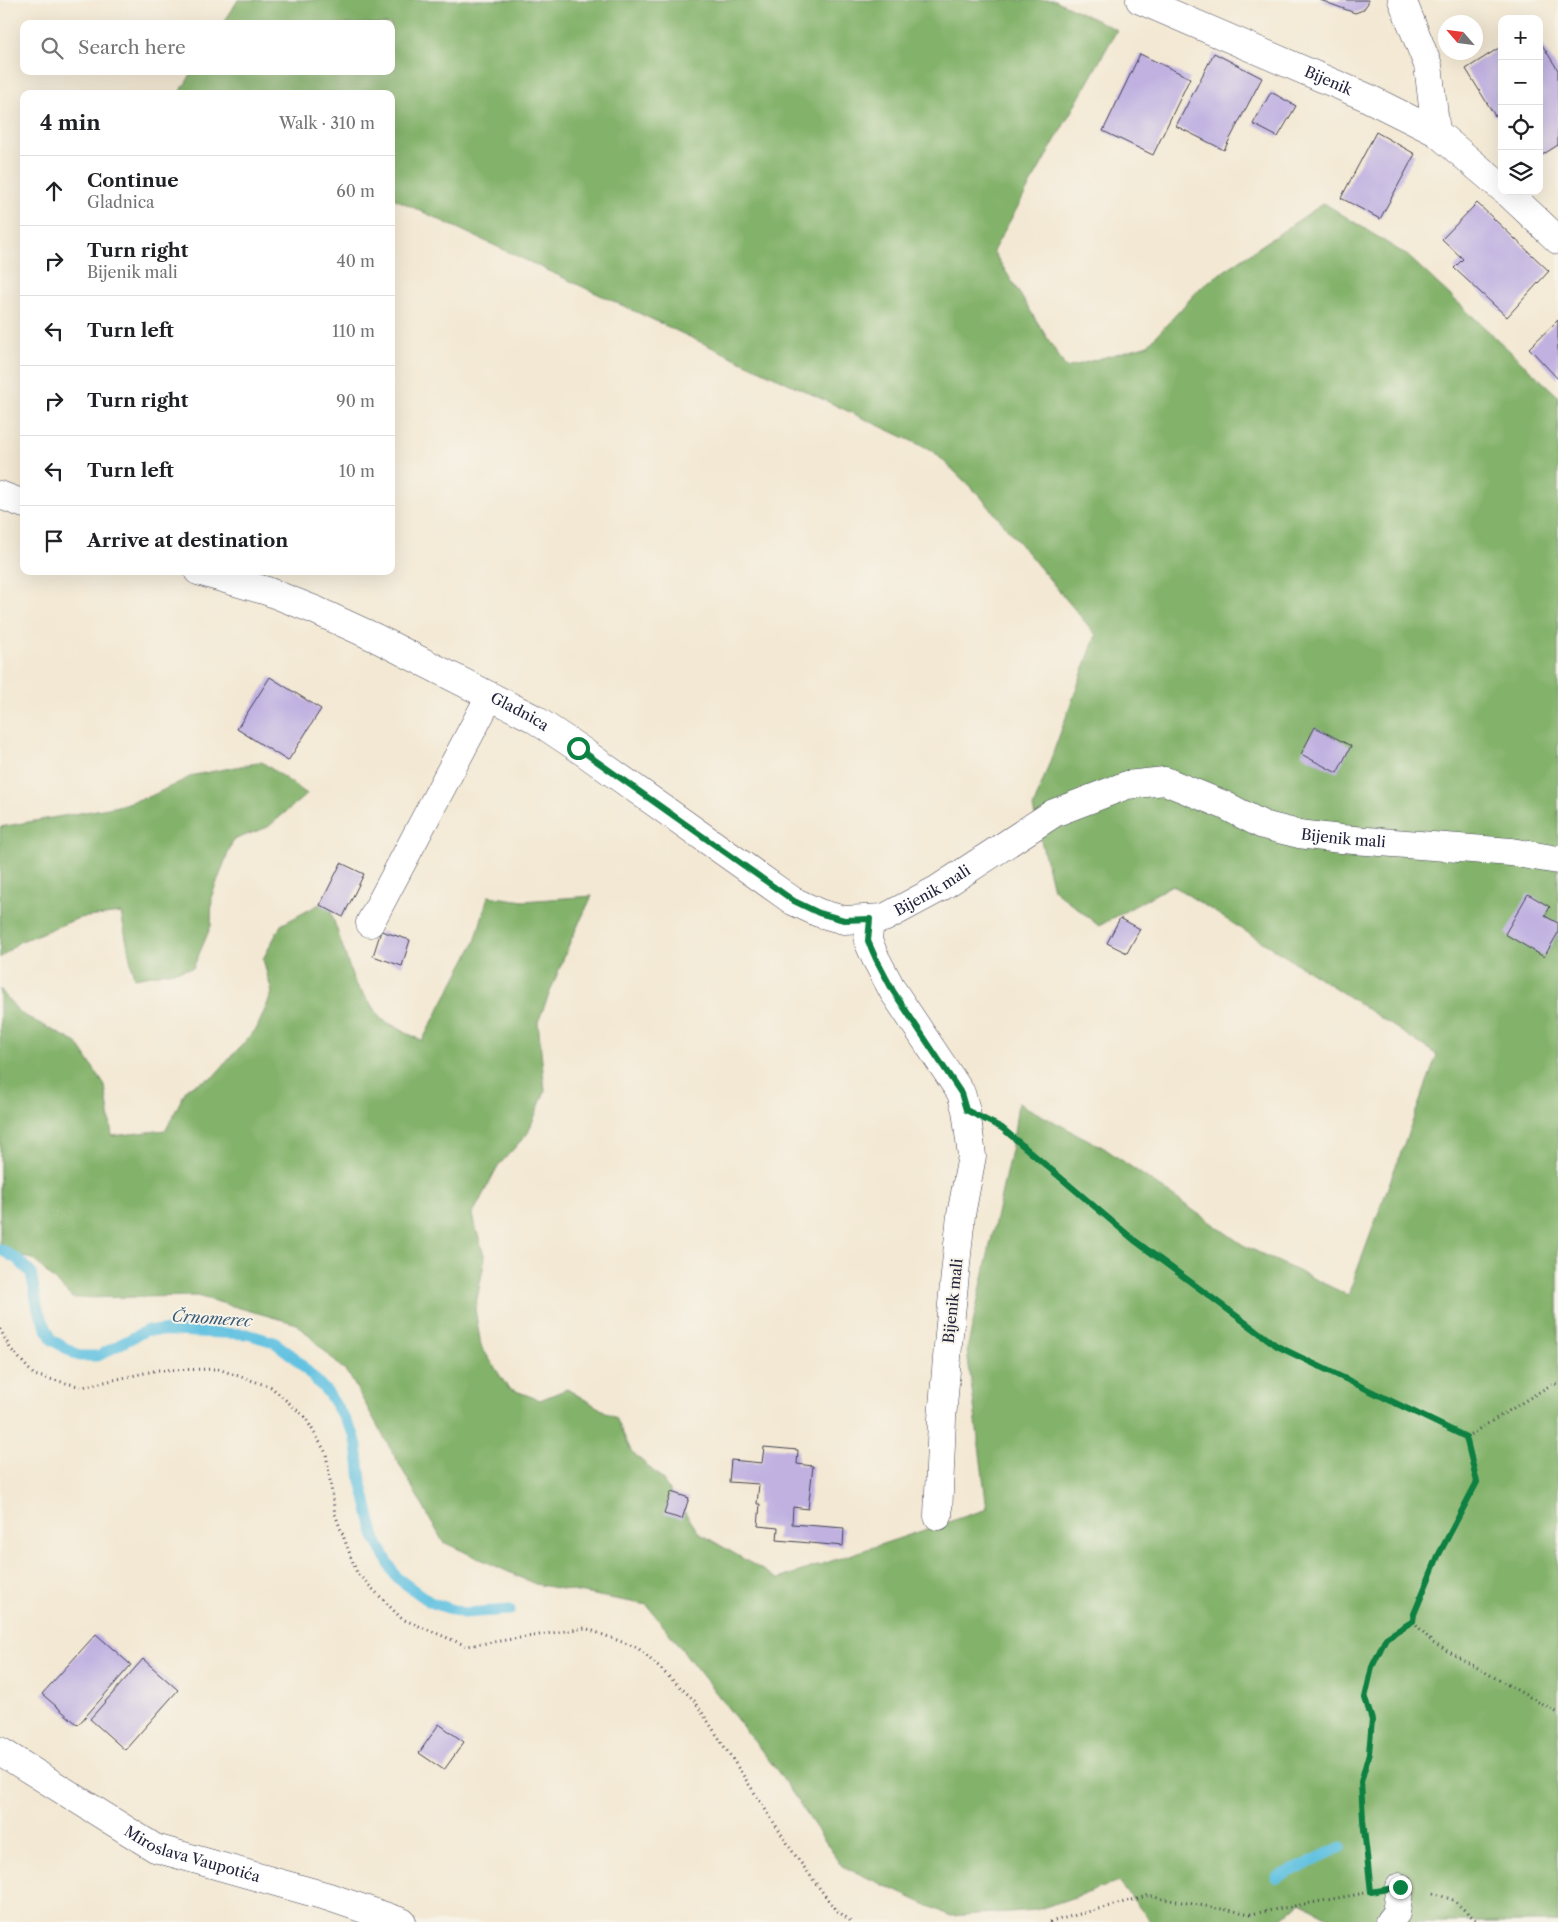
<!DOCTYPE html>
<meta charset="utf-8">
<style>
body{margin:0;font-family:"Libre Caslon Text",serif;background:#f2f2f2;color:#202124}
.controls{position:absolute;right:15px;top:15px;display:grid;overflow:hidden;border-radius:10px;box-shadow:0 5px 20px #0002}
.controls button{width:45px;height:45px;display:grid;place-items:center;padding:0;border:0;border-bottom:1px solid #e0e0e0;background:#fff;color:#202124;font:25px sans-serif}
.compass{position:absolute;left:1438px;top:15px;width:45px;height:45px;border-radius:50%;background:#fff;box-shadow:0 5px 20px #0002;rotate:298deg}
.stop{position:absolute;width:15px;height:15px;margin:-11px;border:4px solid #0b8043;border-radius:50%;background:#fff}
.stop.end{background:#0b8043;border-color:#fff;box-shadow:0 1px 5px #0008}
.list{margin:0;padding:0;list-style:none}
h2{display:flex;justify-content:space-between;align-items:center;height:65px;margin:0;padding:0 20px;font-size:21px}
h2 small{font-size:16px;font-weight:400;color:#757577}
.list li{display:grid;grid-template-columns:32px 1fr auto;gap:15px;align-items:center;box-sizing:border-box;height:70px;padding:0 20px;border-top:1px solid #e0e0e0}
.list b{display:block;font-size:19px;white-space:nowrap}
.list p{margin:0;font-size:16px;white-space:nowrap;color:#757577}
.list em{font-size:16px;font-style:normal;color:#757577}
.icon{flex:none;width:28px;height:28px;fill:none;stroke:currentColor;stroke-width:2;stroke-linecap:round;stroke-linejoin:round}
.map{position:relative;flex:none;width:1558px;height:1922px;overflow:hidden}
.search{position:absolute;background:#fff;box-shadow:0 5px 20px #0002;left:20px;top:20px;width:375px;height:55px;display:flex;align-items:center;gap:12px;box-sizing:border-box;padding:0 18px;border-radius:10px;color:#757577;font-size:19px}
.panel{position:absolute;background:#fff;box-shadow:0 5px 20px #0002;left:20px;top:90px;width:375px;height:485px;border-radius:10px}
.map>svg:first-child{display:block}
.forest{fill:#83b26b;stroke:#526a53}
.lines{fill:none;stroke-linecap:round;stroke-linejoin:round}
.stream{stroke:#63c2e1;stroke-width:11}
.building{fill:#c0b1e1}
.minor-casing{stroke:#414052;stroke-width:29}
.major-casing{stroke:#414052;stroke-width:29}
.path{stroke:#414052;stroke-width:3;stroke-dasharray:1 4;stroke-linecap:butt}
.minor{stroke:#fff;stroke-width:28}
.major{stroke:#fff;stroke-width:28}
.route{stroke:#0b8043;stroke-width:6}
.labels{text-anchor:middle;stroke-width:4;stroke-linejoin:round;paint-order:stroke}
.street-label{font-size:15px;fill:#22223b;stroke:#f7f3e8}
.water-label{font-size:16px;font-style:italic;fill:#395a75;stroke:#f7f3e8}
</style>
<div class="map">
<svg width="1558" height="1922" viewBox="0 0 1558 1922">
<rect width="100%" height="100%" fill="#f7f3e8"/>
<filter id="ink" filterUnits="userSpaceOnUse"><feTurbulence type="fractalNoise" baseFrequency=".02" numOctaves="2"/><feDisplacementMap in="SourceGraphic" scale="10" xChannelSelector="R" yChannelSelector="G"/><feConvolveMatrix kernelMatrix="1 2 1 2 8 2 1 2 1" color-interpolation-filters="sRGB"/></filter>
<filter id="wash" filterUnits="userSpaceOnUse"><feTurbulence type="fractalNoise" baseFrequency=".0096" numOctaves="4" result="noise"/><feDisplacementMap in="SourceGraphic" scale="20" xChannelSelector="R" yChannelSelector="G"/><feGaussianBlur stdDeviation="1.12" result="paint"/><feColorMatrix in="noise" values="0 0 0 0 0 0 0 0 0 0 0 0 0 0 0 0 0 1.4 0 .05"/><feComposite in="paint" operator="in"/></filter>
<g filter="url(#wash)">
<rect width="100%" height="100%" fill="#f3e8d3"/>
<path class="forest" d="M238 0H1055L1117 30 993 251 1066 368 1148 345 1202 286 1324 203 1408 256 1558 396V1922H1338L1301 1902 1278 1922H1151L1119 1882 1036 1910 951 1916 842 1866 776 1769 647 1605 535 1584 443 1542 349 1375 297 1324 197 1296 72 1298 33 1259 0 1253V989L20 1013 77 1043 105 1086 112 1136 166 1130 187 1088 213 1077 257 1028 272 993 263 959 281 925 327 900 354 981 381 1019 422 1041 475 942 488 896 523 901 592 896 570 942 538 1022 545 1091 528 1133 498 1166 472 1215 485 1258 475 1309 481 1346 508 1388 540 1400 567 1389 616 1418 631 1451 661 1478 699 1533 778 1579 987 1509 967 1350 1013 1141 1018 1103 1104 1148 1243 1245 1348 1295 1437 1055 1326 982 1172 885 1099 926 1053 889 1033 808 1096 635 980 496 933 451 391 197V94H179L193 71H391V24H223Z
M262 762 307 794 268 827 233 840 212 895 211 926 193 968 134 978 121 913 79 918 19 942 0 958V827L114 807 151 796 194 775Z"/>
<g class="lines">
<path class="stream" d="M0 1249 17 1259 31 1273 38 1310 52 1340 79 1356H98L147 1330 247 1334 274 1342 294 1357 328 1393 353 1432 357 1445 361 1481 375 1538 396 1577 430 1602 463 1613 510 1610
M1276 1878 1341 1847"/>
</g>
<g id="blocks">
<path class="building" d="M1320 0H1368V3L1363 10 1355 13Z
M1539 40 1558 70V145L1539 157Z
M1502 46V111L1495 116 1466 69Z
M1214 53 1262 78 1224 150 1176 126Z
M1140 54 1190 78 1153 155 1103 131Z
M1271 92 1296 106 1278 137 1253 124Z
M1376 132 1415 154 1380 219 1341 198Z
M1477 203 1549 271 1507 317 1454 268 1463 259 1442 239Z
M1558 320V379L1529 348Z
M270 677 321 709 288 761 237 729Z
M1315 727 1351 746 1337 773 1301 754Z
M341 863 364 874 343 917 320 905Z
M1528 894 1550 907 1545 916 1558 923V933L1544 957 1505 934Z
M1120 918 1140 929 1127 953 1107 943Z
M381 931 410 940 402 966 373 956Z
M764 1447 798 1450 797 1464 813 1466 808 1509 793 1507 792 1524 844 1528 843 1546 777 1540 778 1528 758 1526 760 1504H757L759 1484 729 1482 731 1460 762 1463Z
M671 1492 689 1498 682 1519 664 1514Z
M96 1634 131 1665 78 1725 42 1694Z
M143 1659 178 1690 125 1750 90 1719Z
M439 1724 464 1742 444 1770 419 1753Z"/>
</g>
</g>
<g filter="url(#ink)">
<use href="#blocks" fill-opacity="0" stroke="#414052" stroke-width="1"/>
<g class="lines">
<g class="minor-casing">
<g id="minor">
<path d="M1402 0 1428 65 1436 132"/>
<path d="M0 495 24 504"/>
<path id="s1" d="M198 571 267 591 315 610 376 638 533 718 578 748 793 901 819 913 844 920 884 918 938 889 1054 813 1127 785 1165 781 1224 805 1263 825 1299 834 1341 839 1511 852 1558 860"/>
<path d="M870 919 868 941 876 959 893 991 961 1093 966 1110 972 1156 961 1215 949 1334 942 1419 938 1516"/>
<path d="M370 923 490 696"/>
<path id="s2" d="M0 1751 155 1848 329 1897 402 1922"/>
<path d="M1389 1922 1396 1913 1400 1887"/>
</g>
</g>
<g class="major-casing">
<g id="major">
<path id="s3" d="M1140 0 1366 97 1436 132 1502 188"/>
<path d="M1506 191 1558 240"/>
</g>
</g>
<path class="path" d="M1002 1129 1135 1240 1277 1346 1466 1437 1477 1482 1438 1556 1414 1614 1413 1621 1386 1639 1371 1667 1365 1698 1372 1720 1369 1753 1361 1782 1363 1820 1369 1874
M0 1329 10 1348 34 1375 82 1387 158 1370 218 1369 271 1387 305 1417 326 1453 335 1514 357 1573 402 1619 467 1646 585 1628 638 1648 694 1700 795 1855 835 1909 852 1922
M1466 1437 1554 1383 1558 1385
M1413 1621 1433 1643 1558 1713
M1433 1893 1453 1900 1478 1922
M1050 1922 1147 1896 1251 1914 1365 1893"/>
<use href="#minor" class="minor"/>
<use href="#major" class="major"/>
</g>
</g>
<g class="lines" filter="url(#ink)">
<path class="route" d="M578 748 794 901 819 913 844 920 870 919 868 941 876 959 893 991 961 1093 966 1110 1002 1128 1134 1240 1277 1346 1466 1437 1477 1482 1438 1556 1414 1614 1413 1621 1386 1638 1372 1667 1365 1698 1372 1720 1369 1753 1361 1782 1363 1820 1371 1892 1400 1887"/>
</g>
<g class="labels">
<g class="street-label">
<text dy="5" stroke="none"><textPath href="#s3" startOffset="205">Bijenik</textPath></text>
<text dy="5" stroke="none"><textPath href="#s1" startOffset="352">Gladnica</textPath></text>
<text dy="5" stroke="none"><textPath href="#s1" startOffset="1285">Bijenik mali</textPath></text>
<text dy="5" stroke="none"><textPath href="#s1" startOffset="835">Bijenik mali</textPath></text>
<text transform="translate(953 1301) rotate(-84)" y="5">Bijenik mali</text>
<text dy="5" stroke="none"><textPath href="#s2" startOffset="220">Miroslava Vaupotića</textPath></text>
</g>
<g class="water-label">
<text transform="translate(212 1318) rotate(4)" y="6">Črnomerec</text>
</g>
</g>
</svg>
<div class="controls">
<button>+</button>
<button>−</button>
<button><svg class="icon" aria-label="locate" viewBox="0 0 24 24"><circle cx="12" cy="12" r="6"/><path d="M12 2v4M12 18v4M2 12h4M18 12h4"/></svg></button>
<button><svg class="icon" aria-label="layers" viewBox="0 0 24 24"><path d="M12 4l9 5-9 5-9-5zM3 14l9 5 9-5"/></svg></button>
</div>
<svg class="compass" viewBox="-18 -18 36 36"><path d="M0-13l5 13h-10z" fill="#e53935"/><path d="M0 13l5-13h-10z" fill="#757577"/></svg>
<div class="stop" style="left:578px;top:748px"></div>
<div class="stop end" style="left:1400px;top:1887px"></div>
<div class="search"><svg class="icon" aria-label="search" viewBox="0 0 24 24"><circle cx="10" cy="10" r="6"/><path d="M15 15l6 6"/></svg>Search here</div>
<section class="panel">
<h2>4 min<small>Walk · 310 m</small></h2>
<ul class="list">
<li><svg class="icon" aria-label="ahead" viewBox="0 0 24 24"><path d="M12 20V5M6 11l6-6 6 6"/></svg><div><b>Continue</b><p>Gladnica</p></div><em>60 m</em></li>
<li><svg class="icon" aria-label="right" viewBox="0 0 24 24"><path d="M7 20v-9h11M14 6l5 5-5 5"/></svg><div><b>Turn right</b><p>Bijenik mali</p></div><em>40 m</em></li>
<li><svg class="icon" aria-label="left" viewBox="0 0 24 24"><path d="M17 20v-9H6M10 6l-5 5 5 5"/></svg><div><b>Turn left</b></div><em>110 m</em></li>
<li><svg class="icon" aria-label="right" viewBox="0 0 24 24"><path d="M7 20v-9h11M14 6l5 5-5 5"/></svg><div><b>Turn right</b></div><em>90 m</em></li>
<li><svg class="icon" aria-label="left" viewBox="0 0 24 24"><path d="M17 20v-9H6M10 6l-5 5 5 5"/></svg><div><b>Turn left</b></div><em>10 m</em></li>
<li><svg class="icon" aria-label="arrive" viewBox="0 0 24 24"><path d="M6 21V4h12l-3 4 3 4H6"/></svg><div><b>Arrive at destination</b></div></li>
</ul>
</section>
</div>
